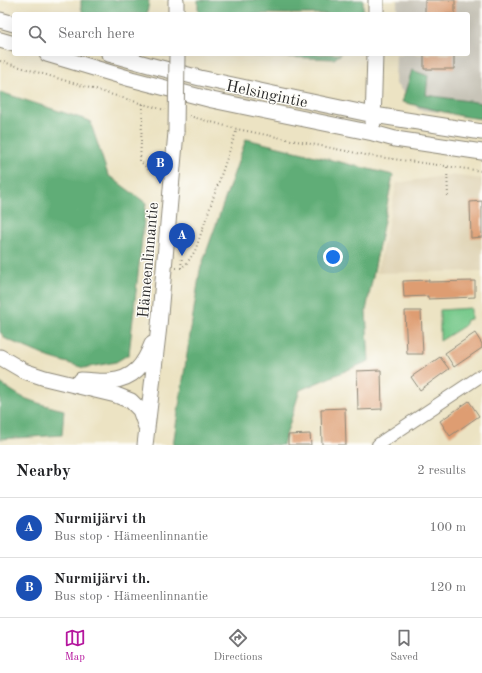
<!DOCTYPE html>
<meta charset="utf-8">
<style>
body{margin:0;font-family:"Old Standard TT",serif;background:#f6f6f6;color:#202124}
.you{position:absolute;left:333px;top:257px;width:14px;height:14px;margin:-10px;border:3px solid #fff;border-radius:50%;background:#1a73e8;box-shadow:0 0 0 6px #1a73e833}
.badge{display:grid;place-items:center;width:26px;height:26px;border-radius:50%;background:#b5179e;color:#fff;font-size:13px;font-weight:700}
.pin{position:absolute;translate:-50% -33px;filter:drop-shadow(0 1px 2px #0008)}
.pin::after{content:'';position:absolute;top:21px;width:14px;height:12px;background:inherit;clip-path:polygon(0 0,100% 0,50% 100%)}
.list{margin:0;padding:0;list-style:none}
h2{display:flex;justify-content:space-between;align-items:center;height:52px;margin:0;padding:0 16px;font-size:17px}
h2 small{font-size:13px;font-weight:400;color:#757577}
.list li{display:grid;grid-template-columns:26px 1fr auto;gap:12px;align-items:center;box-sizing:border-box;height:60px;padding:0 16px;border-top:1px solid #e0e0e0}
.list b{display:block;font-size:15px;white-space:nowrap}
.list p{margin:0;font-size:13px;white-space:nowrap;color:#757577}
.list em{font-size:13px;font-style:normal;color:#757577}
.icon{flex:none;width:22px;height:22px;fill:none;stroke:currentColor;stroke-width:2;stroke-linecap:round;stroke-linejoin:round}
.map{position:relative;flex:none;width:482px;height:445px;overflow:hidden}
.search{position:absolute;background:#fff;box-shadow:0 4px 16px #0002;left:12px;right:12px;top:12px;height:44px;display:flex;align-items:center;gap:10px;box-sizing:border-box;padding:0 14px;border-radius:4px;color:#757577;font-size:15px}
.sheet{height:172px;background:#fff}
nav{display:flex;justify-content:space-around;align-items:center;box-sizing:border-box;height:56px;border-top:1px solid #e0e0e0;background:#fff;font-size:11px;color:#757577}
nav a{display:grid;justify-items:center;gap:2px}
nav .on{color:#b5179e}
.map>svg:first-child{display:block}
.built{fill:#dfd3b4}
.industrial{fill:#c8c4b8}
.green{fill:#77c98b;stroke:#517a5b}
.forest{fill:#61ad77;stroke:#466c51}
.building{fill:#de9d72}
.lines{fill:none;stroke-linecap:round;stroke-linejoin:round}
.minor-casing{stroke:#8c8777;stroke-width:14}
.major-casing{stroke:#8c8777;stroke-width:17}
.path{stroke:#8c8777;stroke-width:2;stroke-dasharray:1 3;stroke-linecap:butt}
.minor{stroke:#fff;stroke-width:12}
.major{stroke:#fff;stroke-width:15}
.major-bridge-casing{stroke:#8c8777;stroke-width:17;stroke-linecap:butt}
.major-bridge{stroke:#fff;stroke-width:15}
.labels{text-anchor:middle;stroke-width:3;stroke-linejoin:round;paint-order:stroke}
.street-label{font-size:16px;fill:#2b2b2b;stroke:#fdfcf7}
</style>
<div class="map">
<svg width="482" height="445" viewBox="0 0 482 445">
<rect width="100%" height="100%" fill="#fdfcf7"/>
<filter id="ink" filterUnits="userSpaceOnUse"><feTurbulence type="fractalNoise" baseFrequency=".025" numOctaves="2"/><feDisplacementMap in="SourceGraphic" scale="8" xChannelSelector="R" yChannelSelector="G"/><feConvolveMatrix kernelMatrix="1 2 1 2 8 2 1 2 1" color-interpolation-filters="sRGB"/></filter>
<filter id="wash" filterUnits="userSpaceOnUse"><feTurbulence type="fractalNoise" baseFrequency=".012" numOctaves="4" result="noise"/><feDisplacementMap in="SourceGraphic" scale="16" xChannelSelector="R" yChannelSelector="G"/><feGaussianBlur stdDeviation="0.9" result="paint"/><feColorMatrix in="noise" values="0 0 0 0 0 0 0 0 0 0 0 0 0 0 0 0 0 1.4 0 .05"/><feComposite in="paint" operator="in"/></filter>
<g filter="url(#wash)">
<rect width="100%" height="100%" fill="#ece3c3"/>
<path class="built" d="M450 175 482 179V271L377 273 397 183Z"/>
<path class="industrial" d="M397 0H482V116L419 110 395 83 396 54H468V14H397Z"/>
<path class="green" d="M471 308V319L466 320 464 326 440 341V310Z"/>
<path class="forest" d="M81 0H149L147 14H83L81 6Z
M198 0H363V14H200L198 11Z
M247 54H341L334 59 253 56Z
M412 70 428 76 426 95 482 103V119L461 116 402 102Z
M0 92 90 121 108 175 146 203 129 354 116 362 84 368 48 357 6 339 0 332Z
M246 139 393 175 366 311 369 361 300 390 283 445H173L200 270Z
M0 383C8 388 16 394 24 398 37 403 50 407 64 410L62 435 0 439Z"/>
<g id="blocks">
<path class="building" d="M425 0H455V14H425Z
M424 54H454V69H424Z
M482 201V237L471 238 470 202Z
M429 280V282L475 281V297L428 299V296L404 297 403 281Z
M405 311H421L423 354H407Z
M475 333 482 344V348L454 367 445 353Z
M440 357 449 369 420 390 411 377Z
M381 370 382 409 358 410 357 371Z
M469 401 479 416 450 436 440 421Z
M345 408 346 445H322L321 409Z
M310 434 311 445H288V435Z"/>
</g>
</g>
<g filter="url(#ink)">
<use href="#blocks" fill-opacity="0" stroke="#8c8777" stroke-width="1"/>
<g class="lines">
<g class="minor-casing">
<path id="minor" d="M378 445 383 441 482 375"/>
</g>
<g class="major-casing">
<path id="major" d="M176 0V14
M376 14V0
M0 20 14 24
M0 40 14 44
M47 54 131 79 212 100 373 133 395 139 482 152
M109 54 149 65 200 78 269 93 374 115 482 132
M373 123 375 54
M0 357 24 371 45 378 116 395 131 401 140 410 146 427
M81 380C90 380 101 382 110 381 134 379 144 365 152 344
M145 445 159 326 176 132"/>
</g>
<path class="path" d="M0 61 143 104 165 110
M143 104 140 161 149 170 160 174
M189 116 237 129 371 156 482 171
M447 167 448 198
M176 268H181L187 263 195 251 237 129
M181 268 182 256"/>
<use href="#minor" class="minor"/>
<use href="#major" class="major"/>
<g class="major-bridge-casing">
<path id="major-bridge" d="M176 132 177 54"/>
</g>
<use href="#major-bridge" class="major-bridge"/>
</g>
</g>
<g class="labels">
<g class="street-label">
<text transform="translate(267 93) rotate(12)" y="6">Helsingintie</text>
<text transform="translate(147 260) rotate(-85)" y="6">Hämeenlinnantie</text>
</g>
</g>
</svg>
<div class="you"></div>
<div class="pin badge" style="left:182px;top:256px;background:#1a4fb4">A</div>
<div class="pin badge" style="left:160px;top:184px;background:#1a4fb4">B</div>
<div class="search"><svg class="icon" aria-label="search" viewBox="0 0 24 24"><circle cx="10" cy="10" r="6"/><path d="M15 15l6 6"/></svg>Search here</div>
</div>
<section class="sheet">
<h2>Nearby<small>2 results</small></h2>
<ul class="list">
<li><span class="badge" style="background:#1a4fb4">A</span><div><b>Nurmijärvi th</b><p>Bus stop · Hämeenlinnantie</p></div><em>100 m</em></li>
<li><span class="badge" style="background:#1a4fb4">B</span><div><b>Nurmijärvi th.</b><p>Bus stop · Hämeenlinnantie</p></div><em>120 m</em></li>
</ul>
</section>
<nav>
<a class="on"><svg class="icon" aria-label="map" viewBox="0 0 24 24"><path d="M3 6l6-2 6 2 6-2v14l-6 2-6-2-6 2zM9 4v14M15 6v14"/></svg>Map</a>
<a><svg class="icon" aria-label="directions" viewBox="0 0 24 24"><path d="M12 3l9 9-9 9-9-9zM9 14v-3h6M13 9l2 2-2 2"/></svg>Directions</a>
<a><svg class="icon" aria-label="saved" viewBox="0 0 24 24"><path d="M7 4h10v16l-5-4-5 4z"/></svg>Saved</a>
</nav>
